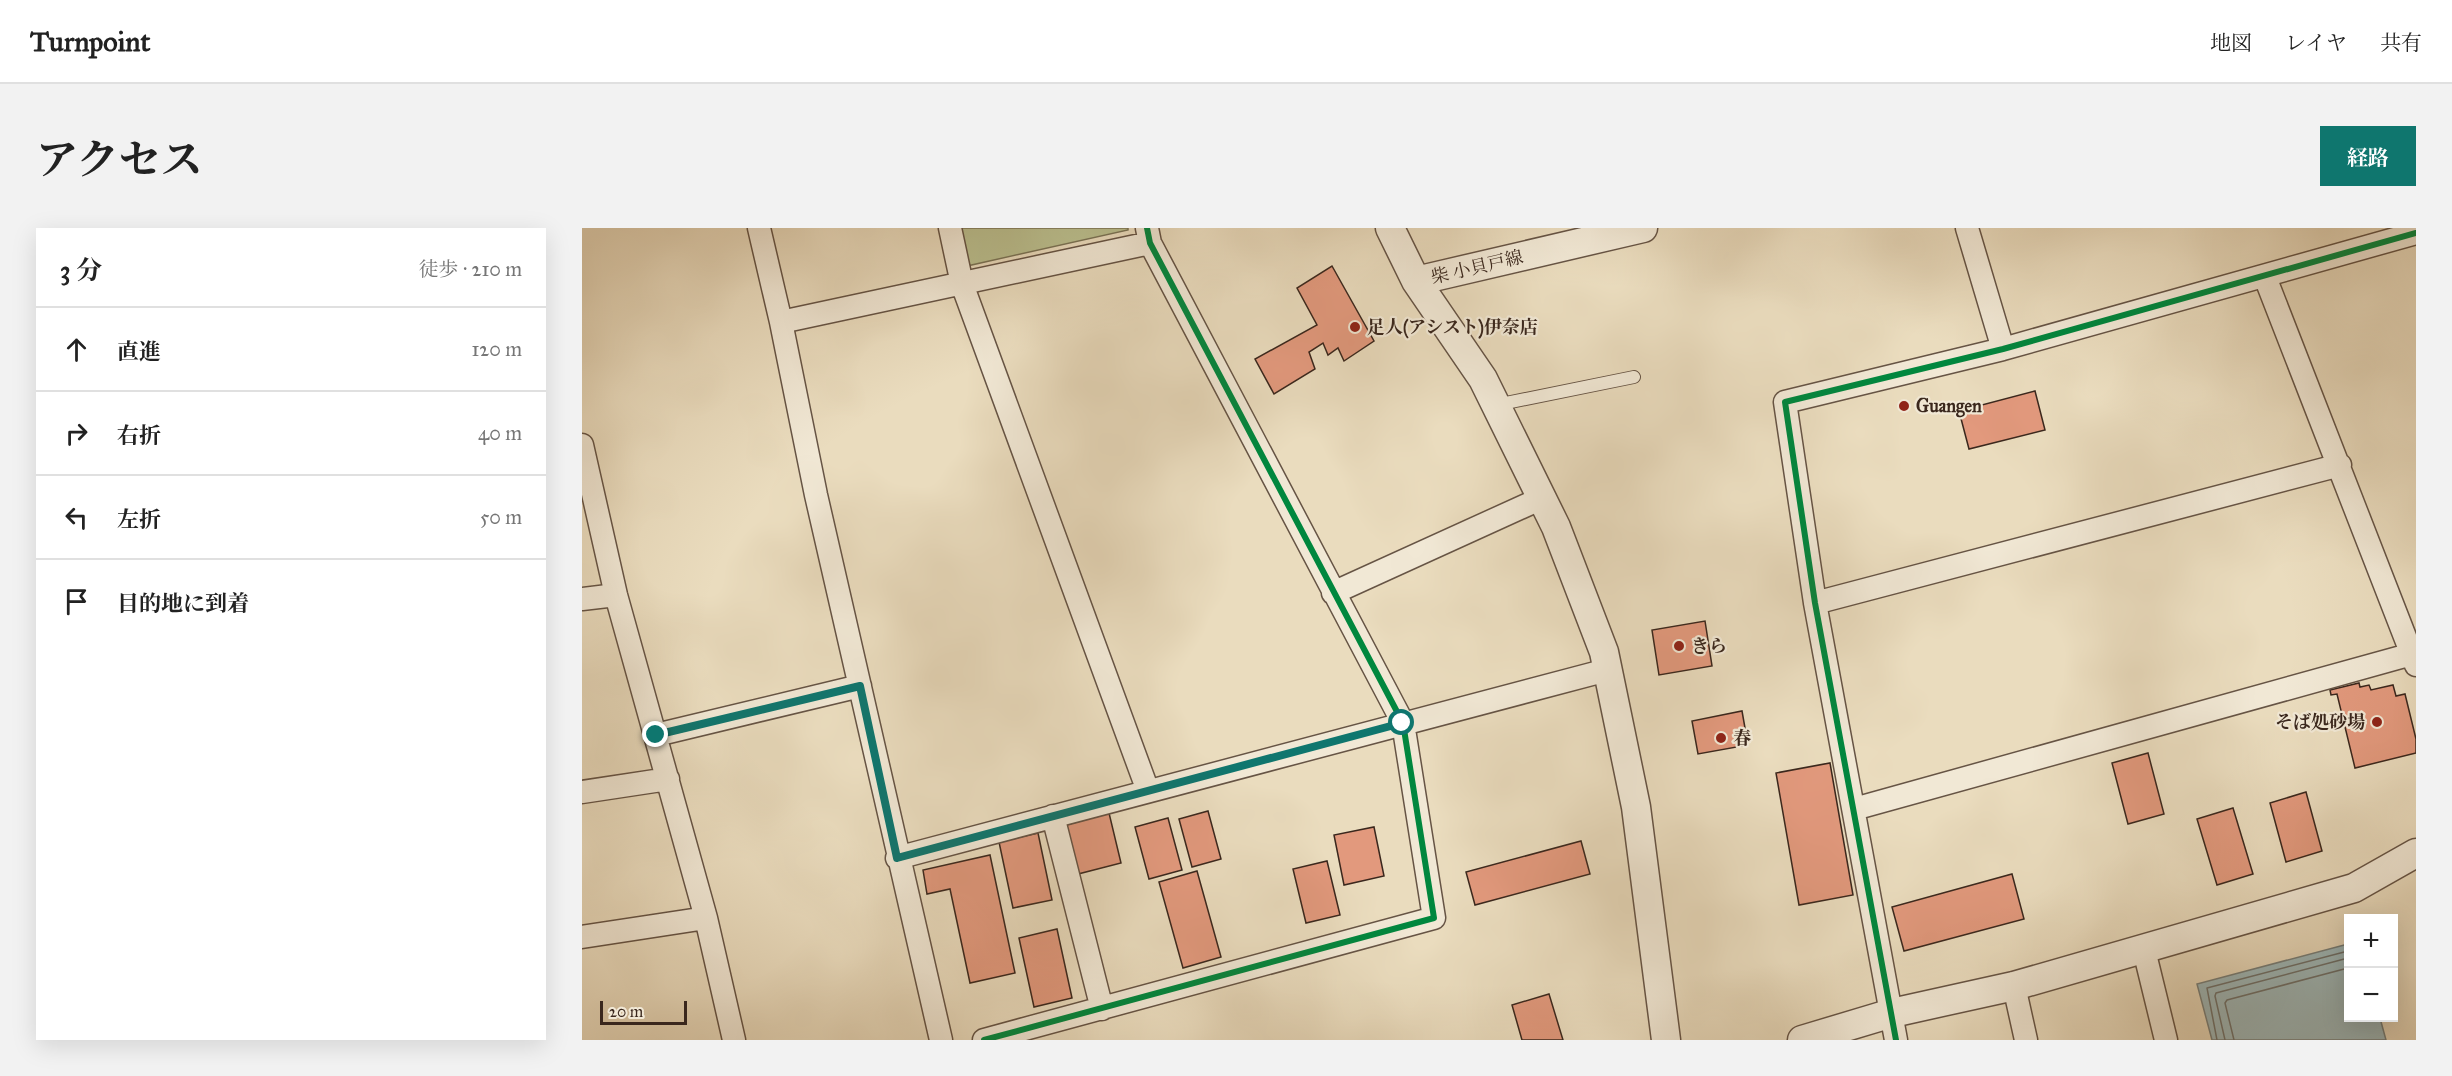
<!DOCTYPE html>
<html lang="ja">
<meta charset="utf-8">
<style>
body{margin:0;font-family:"IM FELL Great Primer","Noto Serif JP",serif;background:#f2f2f2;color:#222}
.controls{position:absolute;right:18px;bottom:18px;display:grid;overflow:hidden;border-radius:0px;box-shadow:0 6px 24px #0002}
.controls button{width:54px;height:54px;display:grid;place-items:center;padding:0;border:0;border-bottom:2px solid #e0e0e0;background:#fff;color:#222;font:30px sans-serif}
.scale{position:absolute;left:18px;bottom:15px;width:87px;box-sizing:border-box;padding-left:6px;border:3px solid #3a271d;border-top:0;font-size:16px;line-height:21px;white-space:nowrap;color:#3a271d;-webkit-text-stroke:4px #f1e8d5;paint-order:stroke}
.stop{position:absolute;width:18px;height:18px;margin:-14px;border:4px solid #0f766e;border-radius:50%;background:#fff}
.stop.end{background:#0f766e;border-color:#fff;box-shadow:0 2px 6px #0008}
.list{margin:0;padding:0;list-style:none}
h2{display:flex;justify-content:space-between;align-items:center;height:78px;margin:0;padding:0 24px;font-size:26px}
h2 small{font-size:20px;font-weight:400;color:#767676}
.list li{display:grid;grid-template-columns:39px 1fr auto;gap:18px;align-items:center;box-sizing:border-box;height:84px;padding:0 24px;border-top:2px solid #e0e0e0}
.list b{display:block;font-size:22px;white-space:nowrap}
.list em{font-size:20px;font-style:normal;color:#767676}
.icon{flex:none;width:33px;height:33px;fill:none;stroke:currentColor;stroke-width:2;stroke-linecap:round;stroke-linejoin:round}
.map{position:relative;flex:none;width:1834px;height:812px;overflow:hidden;border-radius:0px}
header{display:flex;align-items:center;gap:36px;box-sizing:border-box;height:84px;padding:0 30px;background:#fff;border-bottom:2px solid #e0e0e0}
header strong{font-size:28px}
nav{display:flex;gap:33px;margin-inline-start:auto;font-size:21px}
.intro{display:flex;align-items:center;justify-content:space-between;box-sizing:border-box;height:144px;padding:0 36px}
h1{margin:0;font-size:42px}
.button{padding:15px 27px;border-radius:0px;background:#0f766e;color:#fff;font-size:21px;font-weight:700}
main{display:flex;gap:36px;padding:0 36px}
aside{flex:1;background:#fff;border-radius:0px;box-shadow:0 6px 24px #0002}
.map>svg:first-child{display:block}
.green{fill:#babf8f;stroke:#7a7356;stroke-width:1.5}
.water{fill:#9db9bc;stroke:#757f7c;stroke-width:1.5}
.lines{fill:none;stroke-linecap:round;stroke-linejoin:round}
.shore{stroke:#6c706c;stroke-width:1.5}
.building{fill:#e2997d;stroke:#3a271d;stroke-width:1.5}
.service-casing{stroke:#665445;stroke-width:14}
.minor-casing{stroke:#665445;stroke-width:25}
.tertiary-casing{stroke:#665445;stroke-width:31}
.service{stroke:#f1e8d5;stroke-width:12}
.minor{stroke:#f1e8d5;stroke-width:22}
.tertiary{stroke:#f1e8d5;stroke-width:28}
.cycleway-casing{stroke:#f1e8d5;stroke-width:10}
.cycleway{stroke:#00873e;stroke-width:6}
.route{stroke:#0f766e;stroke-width:8}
.poi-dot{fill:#8f2418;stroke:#f1e8d5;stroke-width:2}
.labels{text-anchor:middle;stroke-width:4.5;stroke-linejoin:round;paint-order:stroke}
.street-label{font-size:18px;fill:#3a271d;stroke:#f1e8d5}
.poi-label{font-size:18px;font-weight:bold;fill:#3a271d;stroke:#f1e8d5;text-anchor:start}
</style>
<header>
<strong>Turnpoint</strong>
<nav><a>地図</a><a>レイヤ</a><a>共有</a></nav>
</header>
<div class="intro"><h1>アクセス</h1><a class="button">経路</a></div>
<main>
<aside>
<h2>3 分<small>徒歩 · 210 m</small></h2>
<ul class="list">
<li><svg class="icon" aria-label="ahead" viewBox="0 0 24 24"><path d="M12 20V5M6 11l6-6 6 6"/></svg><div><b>直進</b></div><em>120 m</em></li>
<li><svg class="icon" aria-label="right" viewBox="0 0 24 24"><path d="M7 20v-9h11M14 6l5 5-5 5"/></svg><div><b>右折</b></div><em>40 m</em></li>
<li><svg class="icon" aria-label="left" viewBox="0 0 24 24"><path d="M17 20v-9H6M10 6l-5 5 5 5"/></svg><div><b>左折</b></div><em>50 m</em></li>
<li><svg class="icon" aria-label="arrive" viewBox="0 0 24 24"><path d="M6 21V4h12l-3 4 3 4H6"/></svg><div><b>目的地に到着</b></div></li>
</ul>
</aside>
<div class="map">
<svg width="1834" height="812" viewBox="0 0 1834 812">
<rect width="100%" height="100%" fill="#eadcbe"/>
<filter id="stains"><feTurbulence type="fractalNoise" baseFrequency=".00333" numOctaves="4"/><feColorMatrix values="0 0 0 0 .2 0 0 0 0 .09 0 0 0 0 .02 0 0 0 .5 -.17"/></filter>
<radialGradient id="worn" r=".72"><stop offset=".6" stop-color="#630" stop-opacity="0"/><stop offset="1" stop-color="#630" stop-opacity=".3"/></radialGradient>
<path class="green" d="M377 0H546V2L385 38Z"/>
<path class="water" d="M1766 716V790H1798L1804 812H1630L1615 756Z"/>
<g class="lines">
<path class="shore" d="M1635 812 1625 760 1766 723
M1643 812 1633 768 1634 765 1766 730
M1652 812 1643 775 1645 772 1766 740"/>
</g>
<path class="building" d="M750 38 792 113 762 133 756 120 746 127 741 115 727 124 733 141 692 166 673 131 735 97 715 60Z
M1453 163 1463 202 1387 221 1377 183Z
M1123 393 1130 438 1077 447 1070 402Z
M1777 455 1778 459 1787 457 1789 462 1811 457 1814 468 1823 466 1834 511V525L1773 540 1755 466 1749 467 1748 462Z
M1160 483 1166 517 1116 526 1110 493Z
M1566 525 1582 586 1546 596 1530 535Z
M1248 535 1271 667 1217 677 1194 545Z
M1724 564 1740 623 1704 634 1688 575Z
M1651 580 1671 646 1635 657 1615 591Z
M626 583 639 631 610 639 597 591Z
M527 585 539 635 496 646 484 597Z
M586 590 600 642 567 651 553 599Z
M792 599 802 648 762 657 752 607Z
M456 605 470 672 431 680 417 614Z
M999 613 1008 646 893 677 884 644Z
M408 627 433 745 388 755 368 661 345 666 341 642Z
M745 633 758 687 724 695 711 641Z
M615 643 639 729 601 740 577 654Z
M1430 646 1442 691 1322 723 1310 679Z
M475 701 490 770 452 779 437 710Z
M967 766 981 812H940L930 777Z"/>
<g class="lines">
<g class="service-casing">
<path id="service" d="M914 177 1052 149"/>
</g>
<g class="minor-casing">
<path id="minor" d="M177 0 199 94 234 267 359 812
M368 0 380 56 566 563
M1385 0 1421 121
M1683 49 1834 437
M199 94 568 15
M0 217 34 367 124 690 152 812
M751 365 960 270
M0 371 34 367
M1233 375 1758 237
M74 507 278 458
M0 564 86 551
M1272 581 1830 426
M471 588 520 781
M315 630 1025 442
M0 709 124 690
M1562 722 1584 812
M1432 758 1444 812
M402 812 852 690 821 495 568 15 565 0
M1314 812 1233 375 1203 174 1421 121 1834 5"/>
</g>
<g class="tertiary-casing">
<path id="tertiary" d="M808 0 834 53 901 151 974 299 1022 424 1054 579 1084 812
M834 53 1061 0
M1220 812 1310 785 1432 758 1772 660 1834 625"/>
</g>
<use href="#service" class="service"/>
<use href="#minor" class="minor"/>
<use href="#tertiary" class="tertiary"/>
<g class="cycleway-casing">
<path id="cycleway" d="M402 812 852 690 821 495 568 15 565 0
M1314 812 1233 375 1203 174 1421 121 1834 5"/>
</g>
<use href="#cycleway" class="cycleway"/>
</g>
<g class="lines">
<path class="route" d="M74 507 278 458 315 630 820 495"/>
</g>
<g class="poi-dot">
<circle cx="773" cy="99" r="6"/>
<circle cx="1322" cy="178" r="6"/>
<circle cx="1097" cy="418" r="6"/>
<circle cx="1795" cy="494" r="6"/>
<circle cx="1139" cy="510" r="6"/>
</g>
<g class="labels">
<g class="street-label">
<text transform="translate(895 39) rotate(-13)" y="6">柴 小貝戸線</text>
</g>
<g class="poi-label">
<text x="785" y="105">足人(アシスト)伊奈店</text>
<text x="1334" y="184">Guangen</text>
<text x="1109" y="424">きら</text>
<text x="1783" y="500" text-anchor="end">そば処砂場</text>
<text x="1151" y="516">春</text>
</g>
</g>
<rect width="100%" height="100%" filter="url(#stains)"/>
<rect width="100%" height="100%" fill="url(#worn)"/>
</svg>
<div class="controls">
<button>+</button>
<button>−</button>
</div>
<div class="scale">20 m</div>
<div class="stop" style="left:820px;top:495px"></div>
<div class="stop end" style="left:74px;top:507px"></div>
</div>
</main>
